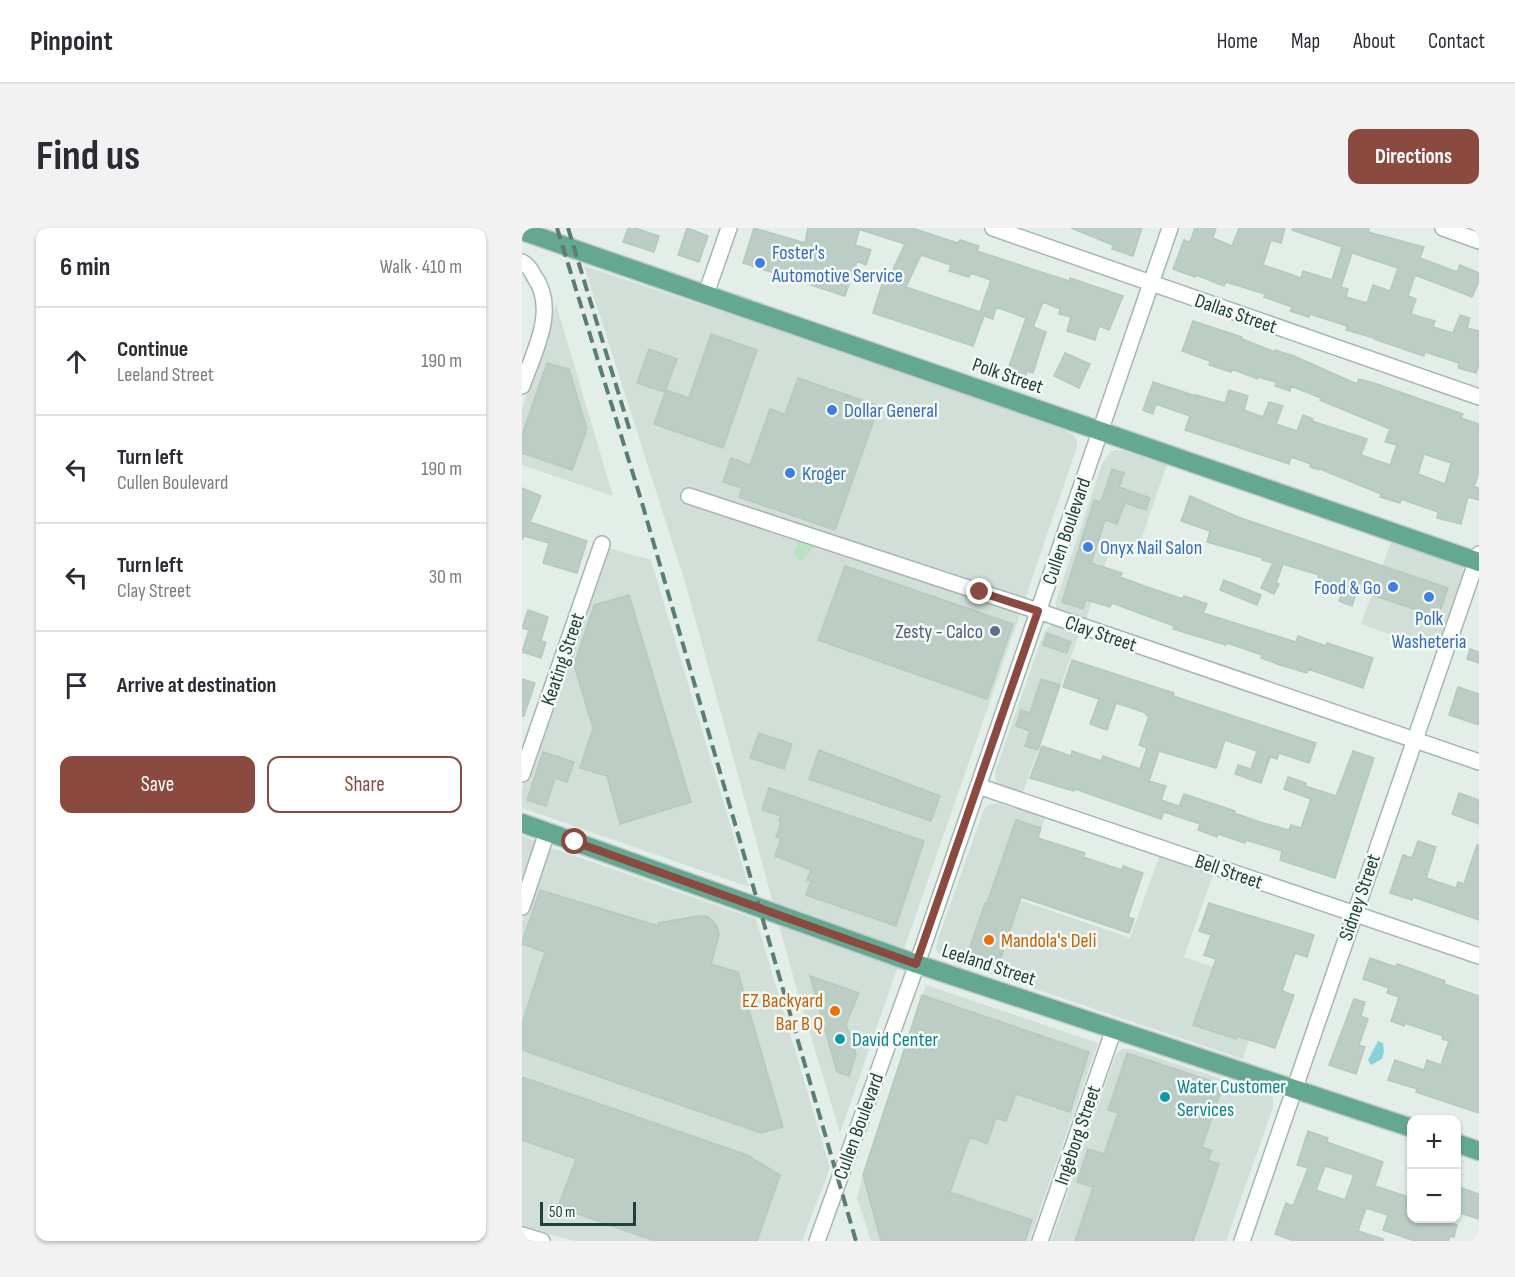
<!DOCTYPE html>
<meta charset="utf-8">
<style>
body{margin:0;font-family:"Sofia Sans Condensed",sans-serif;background:#f2f2f3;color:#2b2b33}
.controls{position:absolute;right:18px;bottom:18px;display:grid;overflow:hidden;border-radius:12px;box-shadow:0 2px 4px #0004}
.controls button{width:54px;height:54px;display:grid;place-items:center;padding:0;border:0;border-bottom:2px solid #e1e1e2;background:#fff;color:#2b2b33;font:30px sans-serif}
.scale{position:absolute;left:18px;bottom:15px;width:96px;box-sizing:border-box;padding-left:6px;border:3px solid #214237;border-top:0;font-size:16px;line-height:21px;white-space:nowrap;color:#214237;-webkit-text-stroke:4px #f5faf7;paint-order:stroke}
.stop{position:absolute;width:18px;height:18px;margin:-14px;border:4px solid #8a4a40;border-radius:50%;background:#fff}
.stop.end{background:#8a4a40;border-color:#fff;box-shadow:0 2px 6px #0008}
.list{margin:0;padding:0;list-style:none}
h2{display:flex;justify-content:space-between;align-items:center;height:78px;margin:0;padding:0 24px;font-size:26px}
h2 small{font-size:20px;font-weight:400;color:#7c7c81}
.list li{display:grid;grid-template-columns:39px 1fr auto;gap:18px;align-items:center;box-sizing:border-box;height:108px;padding:0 24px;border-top:2px solid #e1e1e2}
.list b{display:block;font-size:22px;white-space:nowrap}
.list p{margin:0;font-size:20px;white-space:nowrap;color:#7c7c81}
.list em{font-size:20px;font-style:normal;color:#7c7c81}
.actions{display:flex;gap:12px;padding:18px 24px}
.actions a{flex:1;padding:14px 0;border:2px solid #8a4a40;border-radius:12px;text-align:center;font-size:21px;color:#8a4a40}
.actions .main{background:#8a4a40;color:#fff}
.icon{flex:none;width:33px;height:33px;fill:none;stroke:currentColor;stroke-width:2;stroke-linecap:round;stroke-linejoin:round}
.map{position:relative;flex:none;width:957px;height:1013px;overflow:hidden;border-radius:12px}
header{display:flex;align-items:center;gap:36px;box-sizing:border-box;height:84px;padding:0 30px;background:#fff;border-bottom:2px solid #e1e1e2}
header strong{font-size:28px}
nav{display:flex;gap:33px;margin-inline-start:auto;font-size:21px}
.intro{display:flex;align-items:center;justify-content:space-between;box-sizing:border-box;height:144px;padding:0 36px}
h1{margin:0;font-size:42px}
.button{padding:15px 27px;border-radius:12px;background:#8a4a40;color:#fff;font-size:21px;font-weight:700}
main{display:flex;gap:36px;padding:0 36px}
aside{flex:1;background:#fff;border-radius:12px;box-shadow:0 2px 4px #0004}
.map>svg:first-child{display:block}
.built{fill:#d1dfd8}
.green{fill:#bae1c2}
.water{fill:#87d1d8}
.building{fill:#bbcdc4;stroke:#b5c9bf;stroke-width:1.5;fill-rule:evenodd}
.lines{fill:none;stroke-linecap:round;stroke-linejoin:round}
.minor-casing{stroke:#a5b7b0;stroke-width:18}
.major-casing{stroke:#c1cac7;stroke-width:21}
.minor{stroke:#fff;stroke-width:15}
.major{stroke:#64a892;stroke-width:18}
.rail{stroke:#5c7d72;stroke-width:4;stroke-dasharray:12 6;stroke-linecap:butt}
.route{stroke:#8a4a40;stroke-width:8}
.shop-dot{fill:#3f7fe0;stroke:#f5faf7;stroke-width:2}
.service-dot{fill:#5c6f8a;stroke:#f5faf7;stroke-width:2}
.food-dot{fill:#e8710a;stroke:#f5faf7;stroke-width:2}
.culture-dot{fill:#0f9aa8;stroke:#f5faf7;stroke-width:2}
.labels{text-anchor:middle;stroke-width:5;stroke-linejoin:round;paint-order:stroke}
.shop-label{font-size:20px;fill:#366cbe;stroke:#f5faf7;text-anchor:start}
.street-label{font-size:20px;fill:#214237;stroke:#f5faf7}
.service-label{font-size:20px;fill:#4e5e75;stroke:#f5faf7;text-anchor:end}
.food-label{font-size:20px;fill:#c56008;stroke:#f5faf7;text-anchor:start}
.culture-label{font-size:20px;fill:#0d838f;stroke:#f5faf7;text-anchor:start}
</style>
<header>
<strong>Pinpoint</strong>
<nav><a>Home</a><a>Map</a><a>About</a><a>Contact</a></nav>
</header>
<div class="intro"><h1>Find us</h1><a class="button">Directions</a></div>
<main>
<aside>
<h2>6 min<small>Walk · 410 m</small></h2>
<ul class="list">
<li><svg class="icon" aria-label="ahead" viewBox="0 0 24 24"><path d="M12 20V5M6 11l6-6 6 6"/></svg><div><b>Continue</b><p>Leeland Street</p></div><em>190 m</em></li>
<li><svg class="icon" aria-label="left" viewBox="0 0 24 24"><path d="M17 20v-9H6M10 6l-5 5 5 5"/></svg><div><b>Turn left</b><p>Cullen Boulevard</p></div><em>190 m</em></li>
<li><svg class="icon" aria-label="left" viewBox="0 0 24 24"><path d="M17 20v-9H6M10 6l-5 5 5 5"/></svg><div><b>Turn left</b><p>Clay Street</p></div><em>30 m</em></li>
<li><svg class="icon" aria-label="arrive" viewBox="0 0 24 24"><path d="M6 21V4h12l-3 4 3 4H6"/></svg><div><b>Arrive at destination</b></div></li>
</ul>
<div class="actions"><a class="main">Save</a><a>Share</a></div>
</aside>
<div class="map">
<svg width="957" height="1013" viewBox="0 0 957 1013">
<rect width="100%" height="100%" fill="#e3eee9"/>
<path class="built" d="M62 38 247 99 541 201 550 206 555 212V219L472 462 318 905 273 755 163 354Z
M34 76 91 268 0 237V181Z
M594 222 602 223 645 236 616 321 591 313 563 394 536 384 534 380V373L580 236 588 224Z
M869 314 937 337 941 340V344L915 423 839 396Z
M83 319 129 332 227 659 0 580V560Z
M533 397 557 406 500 567 479 560 474 554 473 544 522 404 527 399Z
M474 575 523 590 495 671 608 710 637 629 691 647 662 729 745 757 721 831 418 729 414 721 416 711 462 581 467 577Z
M0 608 14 613 0 662Z
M27 619 234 691 308 940 280 1013H53L0 999V695L23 622Z
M404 757 576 815 507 1013H349L335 970 341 947Z
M600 821H609L748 867 751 870V880L704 1013H529L594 826Z"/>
<path class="green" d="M277 312 293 318 280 332 276 331 272 325Z"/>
<path class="water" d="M856 813 861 815 862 824 860 831 849 837 846 832Z"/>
<path class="building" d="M106 0H113L137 8 132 24 101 14Z
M165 0 186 8 177 34 156 27Z
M232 0 283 15 286 0H338L333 17 349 22 344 37 335 33 323 68 221 35Z
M339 0H390L436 15 438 12 457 18 455 23 547 53 548 50 601 68 587 102 577 98 573 112 545 103 549 89 537 86 538 81 521 74 511 99 524 104 511 145 505 143 503 150 485 144 504 90 474 79 471 91 462 88 451 118 351 85 361 53 365 54 383 16 339 2ZM399 27 429 37 427 43 447 49 448 45 469 52 458 84 384 59Z
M549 0H620L611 28 590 21 591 17Z
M673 0H694L691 10 710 18 717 0H763L759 15 749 12 741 37 779 50 781 43 810 52 820 19 770 2 771 0H847L846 4 902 19 898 30 935 44 938 37 957 45V53L950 69 893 47 886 68 894 71 889 86 913 93 911 99 931 105 938 87 948 90 945 100 957 103V137L954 145 936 140 937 135 903 124 902 128 852 111V110L824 102 825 98 788 86 787 89 768 83 770 79 742 69 743 66 704 54 702 58 674 47 673 49 651 41 662 12 668 14ZM830 25 876 40 868 63 851 57 845 75 824 69 826 61 819 59Z
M671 93 720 109V111L753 124V122L772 128 835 156 837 151 855 156 941 186 939 190 957 196V244L952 259 957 260V272L946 269 939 296 915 290 916 284 879 271 878 275 858 269 859 266 798 241 797 242 788 239 789 236 769 229 767 236 663 202 668 188 634 176 631 186 621 182 631 154 674 168V167L703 175 707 162 726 168 722 182 741 189 747 174 761 178 754 196 775 203 781 187 791 191 790 193 845 211 839 227 868 237 875 217 863 214 868 201 798 172 799 170 769 158 768 163 753 158 754 154 735 149V151L710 141 709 144 687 137 688 133 660 123ZM902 226 929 235 923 256 896 246Z
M189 106 235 122 201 220 132 196 144 162 167 170Z
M127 121 155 131 143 164 115 155Z
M543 125 568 136 557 160 532 148Z
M25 135 47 141 65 201 50 242 0 225V207Z
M276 150 357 178 313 302 217 269 220 260 201 254 209 230 228 237 248 181 263 186Z
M590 241 602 245 597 259 628 270 624 282 603 275 595 296 583 292 569 335 600 345 598 349 625 359 661 371 662 368 685 376 681 385 774 414 776 408 804 418 805 415 851 430 841 460 786 441 785 445 758 437 739 430 740 427 705 415 704 417 651 401 652 398 590 375 588 379 564 372 561 381 540 374 572 272 579 274Z
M0 260 19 268 8 294 65 313 55 345 21 335 27 315 2 308 0 312Z
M668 268 716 289 926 360 916 389 835 362 830 378 817 373 822 359 796 350 797 347 761 336 754 355 757 356 752 366 739 360 751 335 740 332 741 330 685 314 688 303 659 293Z
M323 338 491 396 465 471 296 412Z
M702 352 739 367 735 377 698 362Z
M107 367 169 574 98 596 85 548 58 540 71 500 52 437 72 377Z
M6 382 26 389 19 413 24 414 19 430 0 424 7 402 0 400Z
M525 405 549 414 545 425 521 417Z
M948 421 957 424V435L945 431Z
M550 432 652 465 651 468 794 515 787 535 757 525 755 531 748 529 739 555 713 546 716 537 729 541 735 523 703 512 694 540 637 523 627 553 644 558 639 572 657 578 662 566 713 583 712 585 741 595 767 602 769 597 779 600 789 571 762 561 766 549 784 555 783 558 814 568 831 523 852 530 813 650 758 632 760 623 724 612 723 615 696 606 695 609 676 602 678 596 642 584 639 591 553 561 552 563 508 550 520 518 549 528 550 523 579 533 581 528 618 541 625 520 617 517 627 488 624 487V485L594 475 585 502 568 496 577 471 541 459Z
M0 451 13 455 2 488H0Z
M519 451 538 457 516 522 503 518 508 503 494 498 499 482 508 485Z
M936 459 957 466V497L927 487Z
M237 505 270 516 262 541 228 530Z
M297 522 418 568 409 593 287 551Z
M21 524 52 534 45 554 33 550 24 578 5 572Z
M247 560 402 613 374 698 284 667 289 653 285 652 289 642 253 628 259 610 254 609 259 594 257 593 259 588 240 582Z
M937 565 957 572V596L930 586Z
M494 592 519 600 516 610 563 625 561 629 600 642 601 638 621 645 606 689 612 691 607 705 499 669 476 738 445 728 463 675H465Z
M896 613 914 619 904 650 934 660 936 654 942 656 955 617H957V692L891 669 890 672 868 665 881 627 890 630Z
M18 662 136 698 137 695 176 688H184L190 692 195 698 197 707 189 736 216 744 261 899 239 905 0 822V796L23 724 0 716V714Z
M687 675 792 707 785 729 773 725 760 763 772 767 753 820 715 808 714 811 671 797 694 731 682 727 689 707 677 703Z
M848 730 874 739 875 736 893 742 923 753 922 756 957 768V885L894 864 895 861 866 852 873 832 902 842 905 832 919 837 927 813 920 811 921 808 883 795 882 798 869 793 877 769 865 765 867 760 841 751Z
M288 748 337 765 324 796 334 826 327 848 315 844Z
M400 767 567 824 548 884 494 866 484 893 474 890 465 916 448 909 428 964 510 992 503 1013H359L341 947Z
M832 771 843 774 839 788 846 791 837 817 843 819 834 846 807 837Z
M605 825 701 857 680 919 690 923 686 932 697 936 671 1013H553L571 959 555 954 566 921 582 926 596 885 586 882Z
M0 849 225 927 258 947 235 1013H133L36 979 54 931 0 912Z
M786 903 806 910 805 914 861 934 853 958 890 970V990H916L935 997 932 1009 928 1008 926 1013H893L861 1002 866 987 844 980 836 1003 861 1011V1013H772L753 1006 764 975 771 978 786 940 775 937ZM803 938 832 947 823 972 794 962Z
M934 958 957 966V991L934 984Z"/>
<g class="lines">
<g class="minor-casing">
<path id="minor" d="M471 0 957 169
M921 0 957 13
M0 34C6 37 9 42 12 48 36 81 12 124 0 158
M184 66 207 0
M167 268 516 383 957 534
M0 546 80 316
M456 558 957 728
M0 679 25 604
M0 1007 20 1013
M295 1013 395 736 648 0
M518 1013 592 801
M720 1013 957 326"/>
</g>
<g class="major-casing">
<path id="major" d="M0 3 957 334
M0 595 395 736 890 900
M934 915 957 923"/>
</g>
<use href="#minor" class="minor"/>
<use href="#major" class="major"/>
<path class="rail" d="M35 0 120 275 334 1013
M46 0 108 203"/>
</g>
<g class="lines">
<path class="route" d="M53 614 394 736 516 383 458 364"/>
</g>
<g class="shop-dot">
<circle cx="238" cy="35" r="6"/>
<circle cx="310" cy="182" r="6"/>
<circle cx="268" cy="245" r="6"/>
<circle cx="566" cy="319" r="6"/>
<circle cx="871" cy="359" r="6"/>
<circle cx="907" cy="369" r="6"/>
</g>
<circle class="service-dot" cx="473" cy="403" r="6"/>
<g class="food-dot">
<circle cx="467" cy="712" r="6"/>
<circle cx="313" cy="783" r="6"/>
</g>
<g class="culture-dot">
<circle cx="318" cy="811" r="6"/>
<circle cx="643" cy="869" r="6"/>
</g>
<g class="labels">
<g class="shop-label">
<text x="250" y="31">Foster's<tspan x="250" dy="23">Automotive Service</tspan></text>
<text x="322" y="189">Dollar General</text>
<text x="280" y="252">Kroger</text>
<text x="578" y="326">Onyx Nail Salon</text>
<text x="859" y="366" text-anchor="end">Food &amp; Go</text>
<text x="907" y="397" text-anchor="middle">Polk<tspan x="907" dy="23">Washeteria</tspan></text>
</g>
<g class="street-label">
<text transform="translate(714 85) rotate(19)" y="7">Dallas Street</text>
<text transform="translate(486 147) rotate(19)" y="7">Polk Street</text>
<text transform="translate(544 303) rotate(-71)" y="7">Cullen Boulevard</text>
<text transform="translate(579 405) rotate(19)" y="7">Clay Street</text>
<text transform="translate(40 431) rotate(-71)" y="7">Keating Street</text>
<text transform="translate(707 643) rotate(19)" y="7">Bell Street</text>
<text transform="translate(837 669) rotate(-71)" y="7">Sidney Street</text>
<text transform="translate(467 736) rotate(18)" y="7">Leeland Street</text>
<text transform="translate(336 898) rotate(-70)" y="7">Cullen Boulevard</text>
<text transform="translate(555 907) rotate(-71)" y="7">Ingeborg Street</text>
</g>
<g class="service-label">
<text x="461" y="410">Zesty - Calco</text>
</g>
<g class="food-label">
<text x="479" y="719">Mandola's Deli</text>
<text x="301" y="779" text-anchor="end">EZ Backyard<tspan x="301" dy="23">Bar B Q</tspan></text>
</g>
<g class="culture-label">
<text x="330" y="818">David Center</text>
<text x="655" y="865">Water Customer<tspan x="655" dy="23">Services</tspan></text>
</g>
</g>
</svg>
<div class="controls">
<button>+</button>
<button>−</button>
</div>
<div class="scale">50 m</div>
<div class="stop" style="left:53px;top:614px"></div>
<div class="stop end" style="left:458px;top:364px"></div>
</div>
</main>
